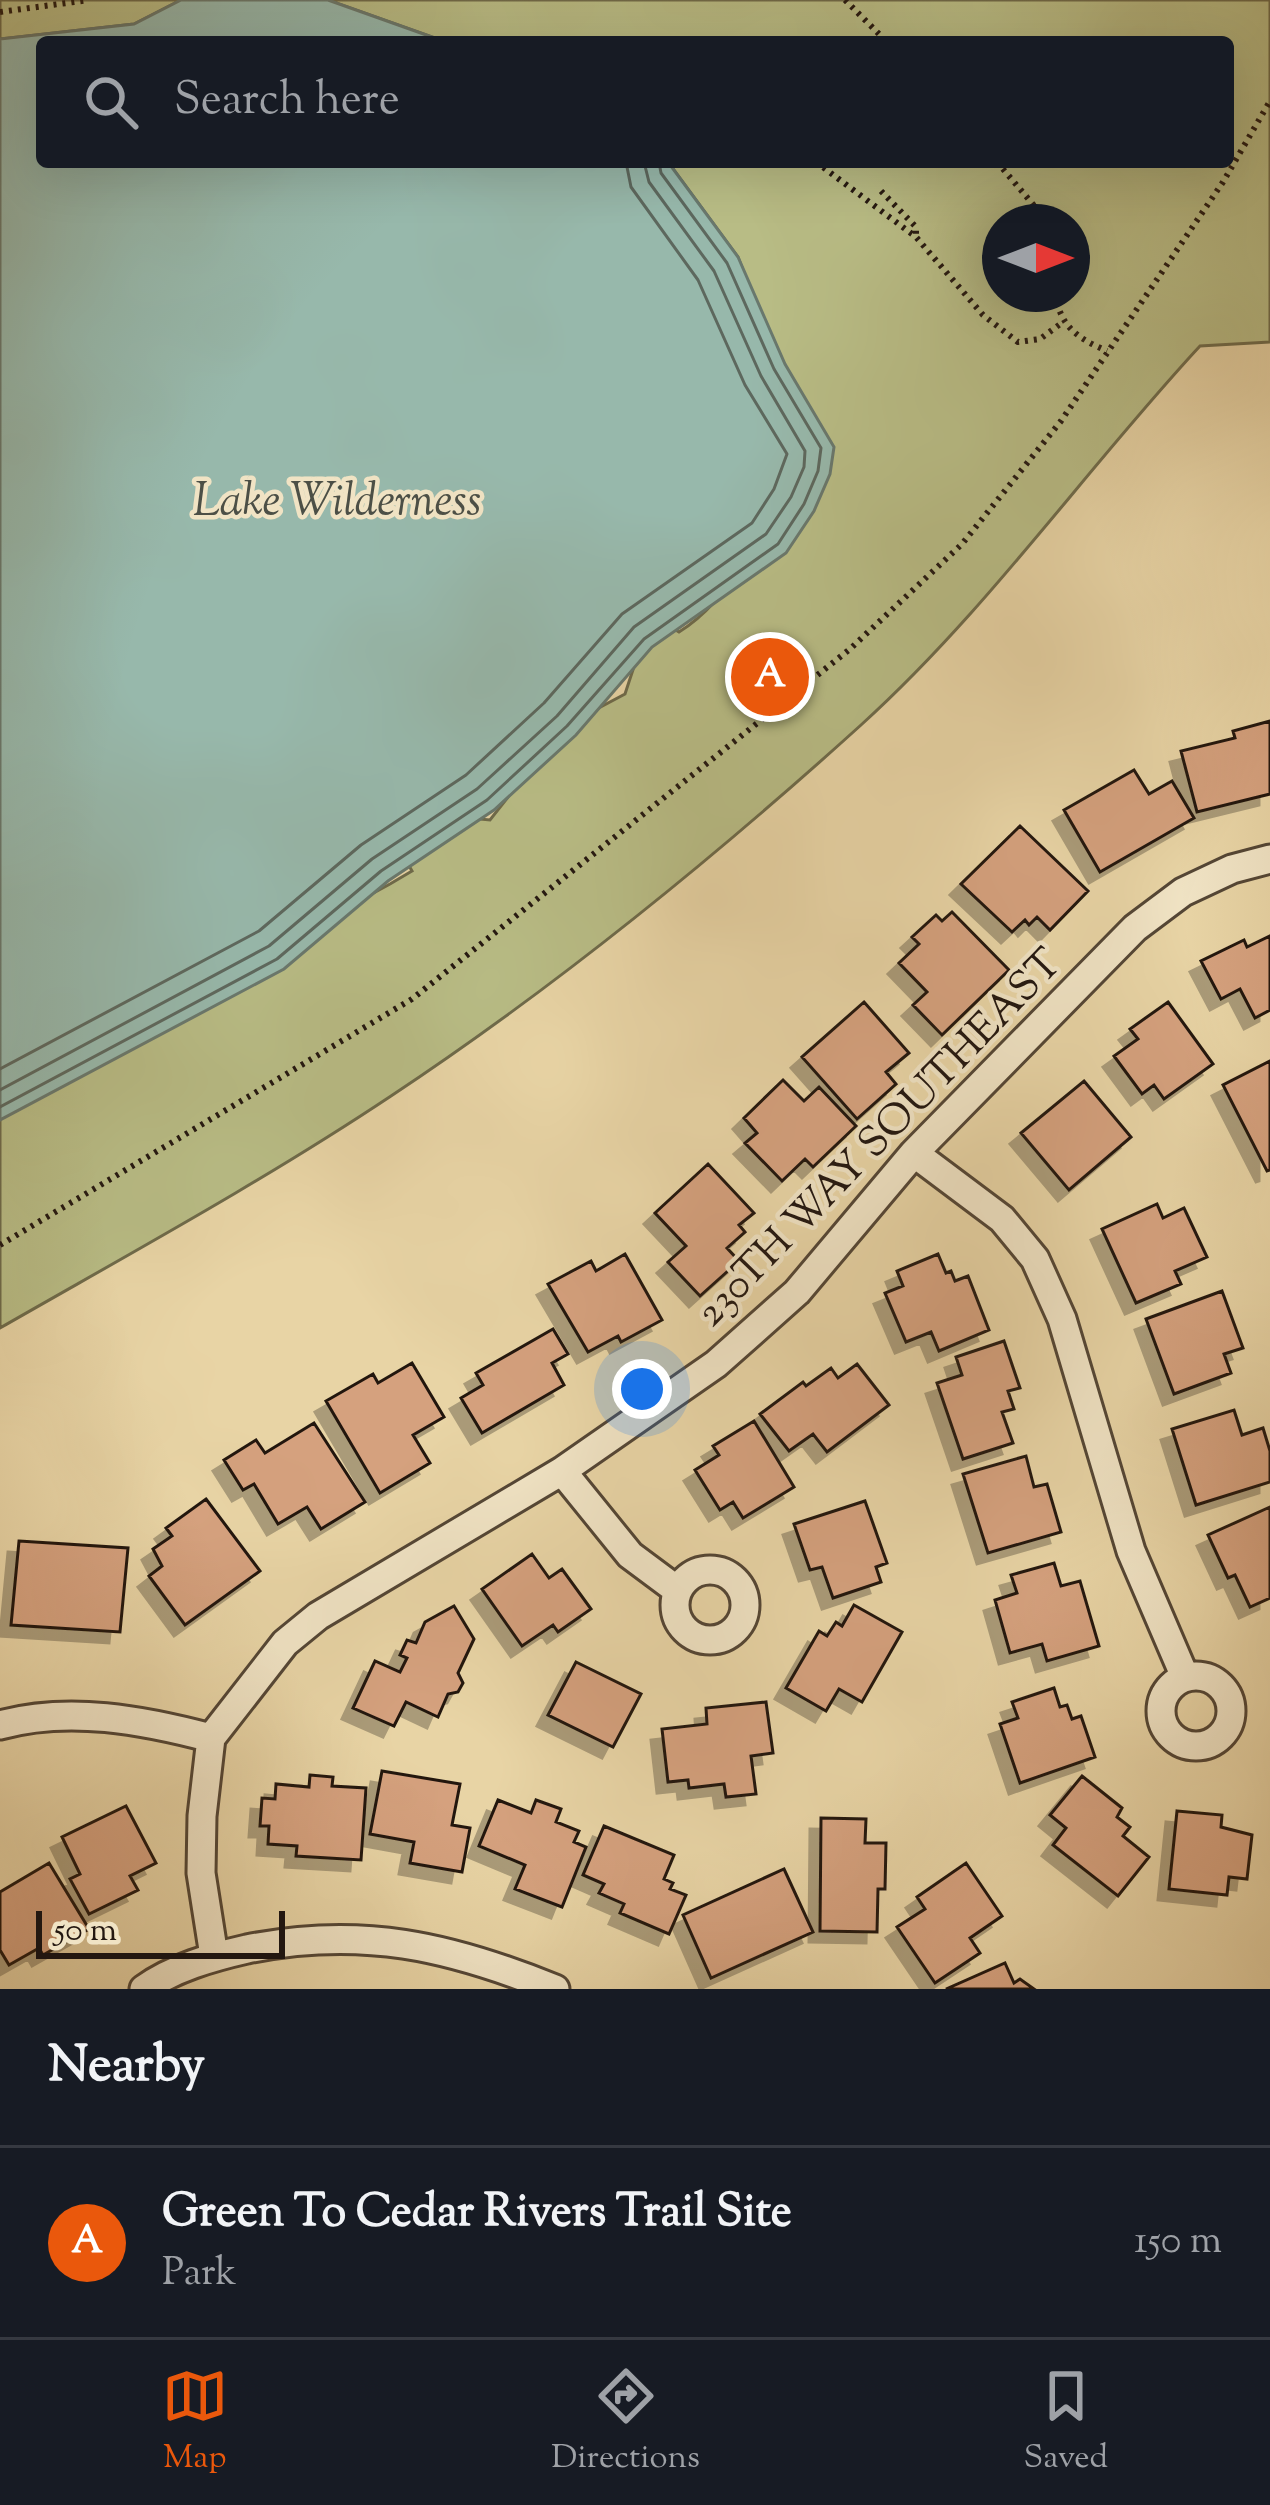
<!DOCTYPE html>
<style>
body{margin:0;font-family:"Sorts Mill Goudy",serif;background:#20242c;color:#f1f3f6}
.compass{position:absolute;left:982px;top:204px;width:108px;height:108px;border-radius:50%;background:#171b24;box-shadow:0 12px 48px #0002;rotate:90deg}
.scale{position:absolute;left:36px;bottom:30px;width:249px;box-sizing:border-box;padding-left:12px;border:6px solid #231710;border-top:0;font-size:33px;line-height:42px;white-space:nowrap;color:#231710;-webkit-text-stroke:9px #f0e3c4;paint-order:stroke}
.you{position:absolute;left:642px;top:1389px;width:42px;height:42px;margin:-30px;border:9px solid #fff;border-radius:50%;background:#1a73e8;box-shadow:0 0 0 18px #1a73e833}
.badge{display:grid;place-items:center;width:78px;height:78px;border-radius:50%;background:#ea580c;color:#fff;font-size:39px;font-weight:700}
.pin{position:absolute;translate:-50% -50%;border:6px solid #fff;box-shadow:0 3px 12px #0006}
.list{margin:0;padding:0;list-style:none}
h2{display:flex;justify-content:space-between;align-items:center;height:156px;margin:0;padding:0 48px;font-size:51px}
h2 small{font-size:39px;font-weight:400;color:#9ea1a6}
.list li{display:grid;grid-template-columns:78px 1fr auto;gap:36px;align-items:center;box-sizing:border-box;height:192px;padding:0 48px;border-top:3px solid #363941}
.list b{display:block;font-size:45px;white-space:nowrap}
.list p{margin:0;font-size:39px;white-space:nowrap;color:#9ea1a6}
.list em{font-size:39px;font-style:normal;color:#9ea1a6}
.icon{flex:none;width:66px;height:66px;fill:none;stroke:currentColor;stroke-width:2;stroke-linecap:round;stroke-linejoin:round}
.map{position:relative;flex:none;width:1270px;height:1989px;overflow:hidden}
.search{position:absolute;background:#171b24;box-shadow:0 12px 48px #0002;left:36px;right:36px;top:36px;height:132px;display:flex;align-items:center;gap:30px;box-sizing:border-box;padding:0 42px;border-radius:12px;color:#9ea1a6;font-size:45px}
.sheet{height:348px;background:#171b24}
nav{display:flex;justify-content:space-around;align-items:center;box-sizing:border-box;height:168px;border-top:3px solid #363941;background:#171b24;font-size:33px;color:#9ea1a6}
nav a{display:grid;justify-items:center;gap:6px}
nav .on{color:#ea580c}
.map>svg:first-child{display:block}
.green{fill:#b8bc85;stroke:#6e6a4a;stroke-width:3;fill-rule:evenodd}
.water{fill:#97b8ab;stroke:#69786d;stroke-width:3}
.lines{fill:none;stroke-linecap:round;stroke-linejoin:round}
.shore{stroke:#5d685e;stroke-width:3}
.building{fill:#d5a17e;stroke:#231710;stroke-width:3;filter:url(#shadow)}
.minor-casing{stroke:#544635;stroke-width:33}
.path{stroke:#231710;stroke-width:6;stroke-dasharray:3 6;stroke-linecap:butt}
.minor{stroke:#f0e3c4;stroke-width:27}
.labels{text-anchor:middle;stroke-width:9;stroke-linejoin:round;paint-order:stroke}
.street-label{font-size:42px;fill:#231710;stroke:#f0e3c4}
.water-label{font-size:45px;font-style:italic;fill:#4c4f46;stroke:#f0e3c4}
</style>
<div class="map">
<svg width="1270" height="1989" viewBox="0 0 1270 1989">
<defs>
<filter id="shadow"><feDropShadow dx="-11" dy="11" stdDeviation="0" flood-color="#0004"/></filter>
</defs>
<rect width="100%" height="100%" fill="#e8d4a5"/>
<filter id="stains"><feTurbulence type="fractalNoise" baseFrequency=".00167" numOctaves="4"/><feColorMatrix values="0 0 0 0 .2 0 0 0 0 .09 0 0 0 0 .02 0 0 0 .5 -.17"/></filter>
<radialGradient id="worn" r=".72"><stop offset=".6" stop-color="#630" stop-opacity="0"/><stop offset="1" stop-color="#630" stop-opacity=".3"/></radialGradient>
<path class="green" d="M0 0H181L134 24 0 39Z
M328 0H1270V342L1200 346C1085 470 987 611 861 725 714 858 557 986 391 1096 265 1180 131 1253 0 1328V1096L390 884 412 871 408 864 469 818 490 820 563 727 625 694 651 615 679 632C749 588 771 498 802 425L738 257 668 162H1228V42H446ZM1000 222H1072V294H1000Z"/>
<path class="water" d="M181 0H328L446 42H42V162H668L738 257 785 364 834 447 830 474 814 511 786 553 652 647 576 735 494 810 388 881 284 969 0 1120V39L134 24Z"/>
<g class="lines">
<path class="shore" d="M0 1069 259 931 361 845 466 775 544 703 622 614 752 523 774 489 787 454 745 385 698 280 631 187 626 162
M0 1090 269 946 372 859 477 789 557 716 634 627 766 534 791 497 804 467 805 451 761 376 714 271 649 182 644 162
M0 1107 277 959 381 871 487 800 567 726 644 639 778 544 804 504 818 471 821 448 774 369 727 263 661 173 659 162"/>
</g>
<path class="building" d="M1270 721V794L1197 812 1181 751 1235 738 1233 731Z
M1134 770 1149 794 1172 781 1194 818 1100 872 1064 810Z
M1020 826 1088 891 1050 930 1037 917 1029 925 1025 920 1012 932 961 884Z
M952 912 1009 970 942 1035 913 1005 927 992 899 963 919 944 912 937 936 915 942 921Z
M1270 936V1010L1255 1018 1240 989 1221 999 1201 961 1244 940 1247 947Z
M864 1002 909 1053 886 1072 896 1084 857 1119 802 1057Z
M1168 1002 1213 1064 1164 1099 1154 1085 1142 1094 1114 1056 1138 1039 1130 1029Z
M1270 1061V1170L1267 1171 1223 1085Z
M783 1080 804 1101 819 1087 856 1126 813 1167 805 1159 782 1181 745 1143 757 1133 744 1118Z
M1084 1081 1131 1137 1069 1190 1021 1133Z
M708 1164 754 1213 739 1225 745 1232 727 1248 739 1261 700 1296 668 1262 686 1246 655 1213Z
M1157 1204 1163 1218 1184 1208 1207 1257 1175 1271 1181 1284 1136 1303 1102 1229Z
M625 1254 662 1320 621 1342 618 1336 588 1352 548 1284 591 1261 596 1271Z
M938 1254 946 1273 951 1271 955 1281 968 1276 989 1330 939 1351 931 1332 906 1342 885 1293 903 1286 897 1271Z
M1222 1291 1243 1348 1224 1354 1231 1373 1174 1394 1146 1319Z
M553 1329 568 1354 552 1363 564 1385 482 1433 461 1398 483 1385 476 1373Z
M1004 1341 1020 1388 1008 1391 1014 1409 1002 1412 1013 1443 963 1459 937 1383 962 1375 956 1357Z
M412 1363 444 1417 413 1435 430 1463 380 1493 326 1401 373 1374 378 1383Z
M857 1364 889 1405 827 1452 813 1434 789 1451 760 1414 803 1382 806 1386 831 1368 838 1378Z
M1234 1410 1242 1435 1263 1428 1270 1451V1482L1196 1505 1172 1429Z
M754 1421 794 1487 743 1518 733 1502 720 1510 695 1470 719 1455 713 1446Z
M314 1423 365 1502 321 1529 307 1507 278 1524 254 1484 243 1490 224 1460 256 1440 265 1453Z
M1026 1456 1034 1487 1047 1484 1061 1532 988 1553 963 1474Z
M206 1499 260 1571 185 1625 149 1576 162 1566 153 1549 172 1536 166 1528Z
M865 1501 887 1563 876 1567 881 1582 833 1598 822 1567 810 1570 794 1524Z
M1270 1507V1598L1250 1607 1235 1575 1228 1578 1208 1535Z
M19 1541 128 1548 120 1632 11 1625Z
M532 1554 549 1578 562 1569 591 1609 558 1632 553 1625 522 1646 482 1589Z
M1054 1563 1061 1586 1080 1581 1099 1646 1047 1661 1042 1644 1010 1653 995 1600 1017 1593 1011 1575Z
M854 1605 902 1632 862 1702 839 1689 826 1711 786 1688 819 1631 827 1636 836 1622 842 1626Z
M454 1606 474 1639 458 1673 463 1683 458 1692 448 1694 438 1717 406 1702 394 1726 353 1708 375 1661 400 1672 407 1658 400 1655 407 1640 416 1643 425 1622Z
M576 1662 641 1694 613 1747 548 1715Z
M1054 1688 1060 1707 1067 1705 1072 1719 1081 1716 1095 1757 1020 1783 1000 1724 1018 1718 1012 1702Z
M766 1702 773 1753 751 1756 756 1794 726 1797 724 1784 689 1788 688 1780 668 1782 662 1729 707 1724 706 1708Z
M382 1771 460 1784 452 1825 470 1828 462 1872 410 1863 414 1842 370 1834Z
M310 1775 333 1777 332 1786 366 1788 361 1860 296 1856 297 1846 268 1844 269 1826H260L262 1798 275 1799 276 1784 309 1787Z
M1082 1776 1122 1808 1117 1817 1130 1827 1123 1836 1149 1857 1118 1896 1053 1845 1066 1828 1050 1815Z
M498 1800 531 1813 536 1800 561 1809 556 1822 579 1831 574 1842 586 1847 562 1907 515 1889 525 1865 479 1846Z
M126 1806 156 1863 130 1876 138 1890 89 1914 70 1879 80 1874 62 1837Z
M1177 1811 1222 1815 1221 1827 1252 1835 1247 1879 1229 1877 1227 1895 1169 1889Z
M821 1818 866 1819 865 1843H886L885 1889H878L877 1932 820 1931Z
M604 1826 674 1855 664 1879 673 1883 670 1889 686 1895 669 1934 620 1913 624 1904 599 1893 604 1884 583 1875Z
M49 1863 89 1929 43 1955 39 1948 9 1965 0 1950V1892Z
M966 1863 1002 1916 970 1938 980 1953 935 1983 897 1927 925 1909 917 1897Z
M784 1869 813 1932 711 1978 683 1915Z
M1005 1963 1014 1983 1020 1979 1034 1989H946Z"/>
<g class="lines">
<g class="minor-casing">
<path id="minor" d="M914 1153 1002 1219 1035 1259 1062 1319 1131 1551 1185 1677
M562 1471 630 1555 677 1590
M675 1605a35 35 0 1 1 70 0a35 35 0 1 1-70 0Z
M1161 1711a35 35 0 1 1 70 0a35 35 0 1 1-70 0Z
M0 1725C69 1706 143 1720 211 1738
M214 1956 201 1873 202 1816 211 1738 285 1643 318 1616 562 1471 716 1364 797 1292 914 1153 1135 928 1183 892 1232 869 1270 859
M144 1989C173 1968 212 1957 247 1949 361 1926 449 1946 555 1989"/>
</g>
<path class="path" d="M845 0 887 42
M0 12 89 0
M816 162 916 237 983 315 1018 342 1040 339 1063 322
M997 162 1048 222
M881 191 916 227V237
M1055 294C1061 327 1077 338 1107 351
M0 1245 412 999 850 649 962 544 1061 421 1223 182 1270 101"/>
<use href="#minor" class="minor"/>
</g>
<g class="labels">
<g class="street-label">
<text transform="translate(877 1136) rotate(-46)" y="15">230TH WAY SOUTHEAST</text>
</g>
<g class="water-label">
<text x="337" y="514">Lake Wilderness</text>
</g>
</g>
<rect width="100%" height="100%" filter="url(#stains)"/>
<rect width="100%" height="100%" fill="url(#worn)"/>
</svg>
<svg class="compass" viewBox="-18 -18 36 36"><path d="M0-13l5 13h-10z" fill="#e53935"/><path d="M0 13l5-13h-10z" fill="#9ea1a6"/></svg>
<div class="scale">50 m</div>
<div class="you"></div>
<div class="pin badge" style="left:770px;top:677px">A</div>
<div class="search"><svg class="icon" aria-label="search" viewBox="0 0 24 24"><circle cx="10" cy="10" r="6"/><path d="M15 15l6 6"/></svg>Search here</div>
</div>
<section class="sheet">
<h2>Nearby<small></small></h2>
<ul class="list">
<li><span class="badge">A</span><div><b>Green To Cedar Rivers Trail Site</b><p>Park</p></div><em>150 m</em></li>
</ul>
</section>
<nav>
<a class="on"><svg class="icon" aria-label="map" viewBox="0 0 24 24"><path d="M3 6l6-2 6 2 6-2v14l-6 2-6-2-6 2zM9 4v14M15 6v14"/></svg>Map</a>
<a><svg class="icon" aria-label="directions" viewBox="0 0 24 24"><path d="M12 3l9 9-9 9-9-9zM9 14v-3h6M13 9l2 2-2 2"/></svg>Directions</a>
<a><svg class="icon" aria-label="saved" viewBox="0 0 24 24"><path d="M7 4h10v16l-5-4-5 4z"/></svg>Saved</a>
</nav>
